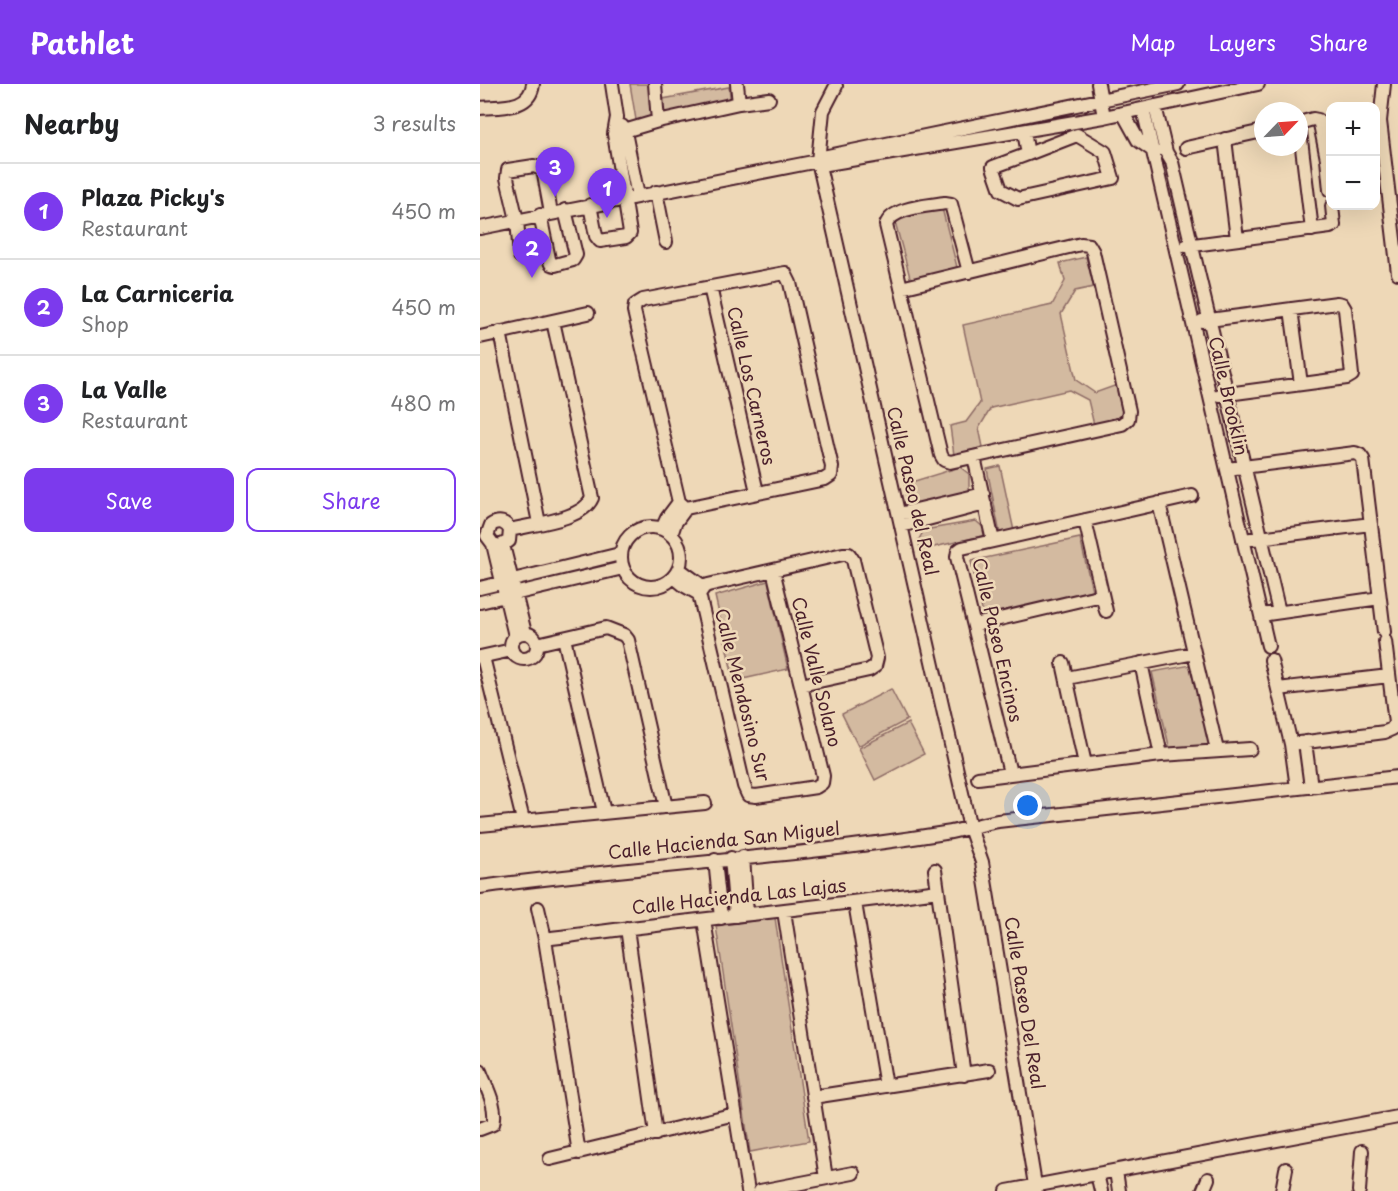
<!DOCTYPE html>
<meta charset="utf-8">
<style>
body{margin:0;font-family:"Playpen Sans",sans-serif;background:#f6f6f6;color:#202124}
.controls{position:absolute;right:18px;top:18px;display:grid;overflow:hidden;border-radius:12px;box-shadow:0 6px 24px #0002}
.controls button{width:54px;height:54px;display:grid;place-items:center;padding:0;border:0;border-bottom:2px solid #e0e0e0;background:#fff;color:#202124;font:30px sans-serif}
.compass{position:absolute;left:774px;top:18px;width:54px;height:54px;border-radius:50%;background:#fff;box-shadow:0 6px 24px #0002;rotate:65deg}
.you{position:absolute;left:548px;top:722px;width:21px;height:21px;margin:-15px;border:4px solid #fff;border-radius:50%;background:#1a73e8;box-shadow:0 0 0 9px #1a73e833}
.badge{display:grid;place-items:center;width:39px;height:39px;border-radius:50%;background:#7c3aed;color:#fff;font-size:20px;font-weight:700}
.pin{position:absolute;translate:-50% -50px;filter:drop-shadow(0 2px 3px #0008)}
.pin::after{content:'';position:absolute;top:32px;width:21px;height:18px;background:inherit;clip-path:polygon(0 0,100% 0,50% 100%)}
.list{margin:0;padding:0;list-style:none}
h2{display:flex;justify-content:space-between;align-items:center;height:78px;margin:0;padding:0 24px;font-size:26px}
h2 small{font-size:20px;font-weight:400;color:#757577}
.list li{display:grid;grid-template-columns:39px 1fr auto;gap:18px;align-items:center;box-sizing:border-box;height:96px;padding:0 24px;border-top:2px solid #e0e0e0}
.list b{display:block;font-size:22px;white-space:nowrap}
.list p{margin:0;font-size:20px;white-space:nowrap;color:#757577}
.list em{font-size:20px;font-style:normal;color:#757577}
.actions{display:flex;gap:12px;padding:18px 24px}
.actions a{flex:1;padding:14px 0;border:2px solid #7c3aed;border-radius:12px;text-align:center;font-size:21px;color:#7c3aed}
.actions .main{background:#7c3aed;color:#fff}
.map{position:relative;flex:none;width:918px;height:1107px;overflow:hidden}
header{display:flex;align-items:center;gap:36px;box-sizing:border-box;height:84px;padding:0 30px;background:#7c3aed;color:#fff}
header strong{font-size:28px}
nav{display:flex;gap:33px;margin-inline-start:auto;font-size:21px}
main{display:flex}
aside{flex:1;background:#fff}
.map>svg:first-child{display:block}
.green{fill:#d3baa0;stroke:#8e6c66;stroke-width:1.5}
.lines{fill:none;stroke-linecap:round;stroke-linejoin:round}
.minor-casing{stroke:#4a1f2b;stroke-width:16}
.minor{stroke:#eed8b7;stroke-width:12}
.labels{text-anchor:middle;stroke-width:5;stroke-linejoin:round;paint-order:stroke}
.street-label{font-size:18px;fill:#4a1f2b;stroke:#eed8b7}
</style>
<header>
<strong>Pathlet</strong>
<nav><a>Map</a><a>Layers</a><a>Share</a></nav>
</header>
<main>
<aside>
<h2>Nearby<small>3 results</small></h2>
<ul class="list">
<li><span class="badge">1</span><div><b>Plaza Picky's</b><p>Restaurant</p></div><em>450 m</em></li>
<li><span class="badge">2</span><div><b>La Carniceria</b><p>Shop</p></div><em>450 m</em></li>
<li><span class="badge">3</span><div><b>La Valle</b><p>Restaurant</p></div><em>480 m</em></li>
</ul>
<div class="actions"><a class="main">Save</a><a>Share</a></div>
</aside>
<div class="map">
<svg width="918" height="1107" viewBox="0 0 918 1107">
<rect width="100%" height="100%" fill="#eed8b7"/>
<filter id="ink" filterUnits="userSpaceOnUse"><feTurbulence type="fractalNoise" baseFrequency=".0167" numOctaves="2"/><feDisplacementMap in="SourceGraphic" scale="12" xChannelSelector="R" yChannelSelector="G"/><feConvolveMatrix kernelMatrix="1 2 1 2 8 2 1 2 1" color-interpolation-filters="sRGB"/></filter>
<g filter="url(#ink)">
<path class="green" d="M150 0H174L177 33 156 36Z
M249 3 251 21 183 35V15Z
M462 124 477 183 431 197 414 134Z
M606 173 614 203 595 207 581 230 596 296 615 309 637 301 643 333 614 341 608 316 589 306 511 324 499 344 503 363 474 371 470 342 486 338 500 319 483 241 572 221 585 197 580 179Z
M520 382 534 447 520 450 507 385Z
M480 383 489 390V407L437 419 426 412 425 400Z
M496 437 504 444 506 451 441 466 438 457 444 446Z
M600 454 612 506 504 535 491 477Z
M288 497 308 585 254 597 235 512Z
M711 581 730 663 690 666 672 588Z
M411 605 427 636 378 662 362 630Z
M428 639 444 670 395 696 379 664Z
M295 834 329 1057 270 1068 236 842Z"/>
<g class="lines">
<g class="minor-casing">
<path id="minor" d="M175 0 178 37
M257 0 259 19
M618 0 624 33
M904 0 900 37 918 189
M356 2 343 27 338 77 490 744 502 778 556 1107
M675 22 686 68 692 78 703 125 799 528
M0 24C21 22 50 26 53 0
M663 25 788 562
M643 29 658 56 675 68
M819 39 832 146
M819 39 833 35 838 36 840 40 847 75 850 106
M142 42 145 48 158 112
M544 48 548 70 597 51 625 68 633 94 538 115 521 106 513 83 548 70
M134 50 178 37 259 19 289 15
M745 55 757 155
M706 64 783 47
M343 73 698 0
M176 108 186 158
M110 121 116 152 120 157 146 153 150 149 134 50 137 33 132 0
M60 131 69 175 71 180 75 181 93 176 96 171 85 126
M0 144 338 77 347 80 624 33 778 0
M706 162 850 143 854 141 852 122
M40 172 37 136 27 94 28 86 54 82 61 85 64 91 71 129
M305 189 310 199 352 383 351 391 345 395 206 424 199 418 154 227 155 221 163 216Z
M230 203 277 408
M421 204 601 160 609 161 613 168 649 327 648 335 642 340 470 378 464 376 461 371 406 141C412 123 448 122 465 119L471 120 489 188
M811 225 821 300
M722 237 857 219 862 220 865 225 872 291 867 294 740 311
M20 248 59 439
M0 253 108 229
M494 373 513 457
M747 385 875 369 880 371 883 375 904 548
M679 419 737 666
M419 430 503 410
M605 436 626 527
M421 442 505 420
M141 473a30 30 0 1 1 60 0a30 30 0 1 1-60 0Z
M182 445 187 434 199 418
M30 446C53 440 103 436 112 414L73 237
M191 451 195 439 206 424
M763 456 891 440
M13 460 20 462 29 457 30 446C26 438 19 436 11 441L7 452 13 460 35 552
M23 461 45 549
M199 485 224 503
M194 493 205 502 219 510 264 702 268 711 276 712 336 703 342 699 343 692 293 486
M0 504 140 470
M219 510 224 503 228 501 363 470H369L373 476 397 574 395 582 389 586 321 601
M0 518 143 484
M781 531 900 514
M494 541 622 511
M31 562a13 13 0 1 1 26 0a13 13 0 1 1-26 0Z
M84 554 124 728
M57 560 126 544 144 551 148 556 186 723
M0 573 32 566
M3 573 43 736
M791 576 811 660 817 704
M583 579 605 680
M661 579 681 671
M587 594 714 569
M798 605 909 592
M825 658 831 703
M811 660 905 648 912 645 915 639 905 557
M530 689 477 473 478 467 482 464 712 412
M498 694 681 671 770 665
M0 741 225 719
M263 773 267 830
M251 774 256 832
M235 776 241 834
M455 786 484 991
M0 803C155 782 311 774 465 749 483 746 501 740 518 737L918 693
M375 819 406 1002
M58 824 65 855 99 1069
M304 827 346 1094
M224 836 268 1107
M147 844 176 1050
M65 855C196 837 327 825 458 807
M0 987C6 1003 18 1023 13 1040L0 1045
M333 1013 509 986
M70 1075 255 1030
M636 1087 639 1107
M617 1090 621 1107
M280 1107 373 1089
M527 1107 918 1033
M723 1107 728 1095
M802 1107 806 1085
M879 1107 882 1067"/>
</g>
<use href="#minor" class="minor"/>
</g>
</g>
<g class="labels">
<g class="street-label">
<text transform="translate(271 302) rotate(77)" y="6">Calle Los Carneros</text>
<text transform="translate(748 312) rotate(77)" y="6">Calle Brooklin</text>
<text transform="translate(432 407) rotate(77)" y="6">Calle Paseo del Real</text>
<text transform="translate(517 556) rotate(77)" y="6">Calle Paseo Encinos</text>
<text transform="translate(336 588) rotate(76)" y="6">Calle Valle Solano</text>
<text transform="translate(262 611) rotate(76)" y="6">Calle Mendosino Sur</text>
<text transform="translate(244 757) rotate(-6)" y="6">Calle Hacienda San Miguel</text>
<text transform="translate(259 813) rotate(-6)" y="6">Calle Hacienda Las Lajas</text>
<text transform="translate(544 919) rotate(81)" y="6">Calle Paseo Del Real</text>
</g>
</g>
</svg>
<div class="controls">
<button>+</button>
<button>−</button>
</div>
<svg class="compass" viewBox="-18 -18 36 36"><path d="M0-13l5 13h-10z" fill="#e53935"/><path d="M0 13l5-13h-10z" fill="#757577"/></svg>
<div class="you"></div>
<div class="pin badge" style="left:127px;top:134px">1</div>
<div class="pin badge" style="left:52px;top:194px">2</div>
<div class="pin badge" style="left:75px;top:113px">3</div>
</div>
</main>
